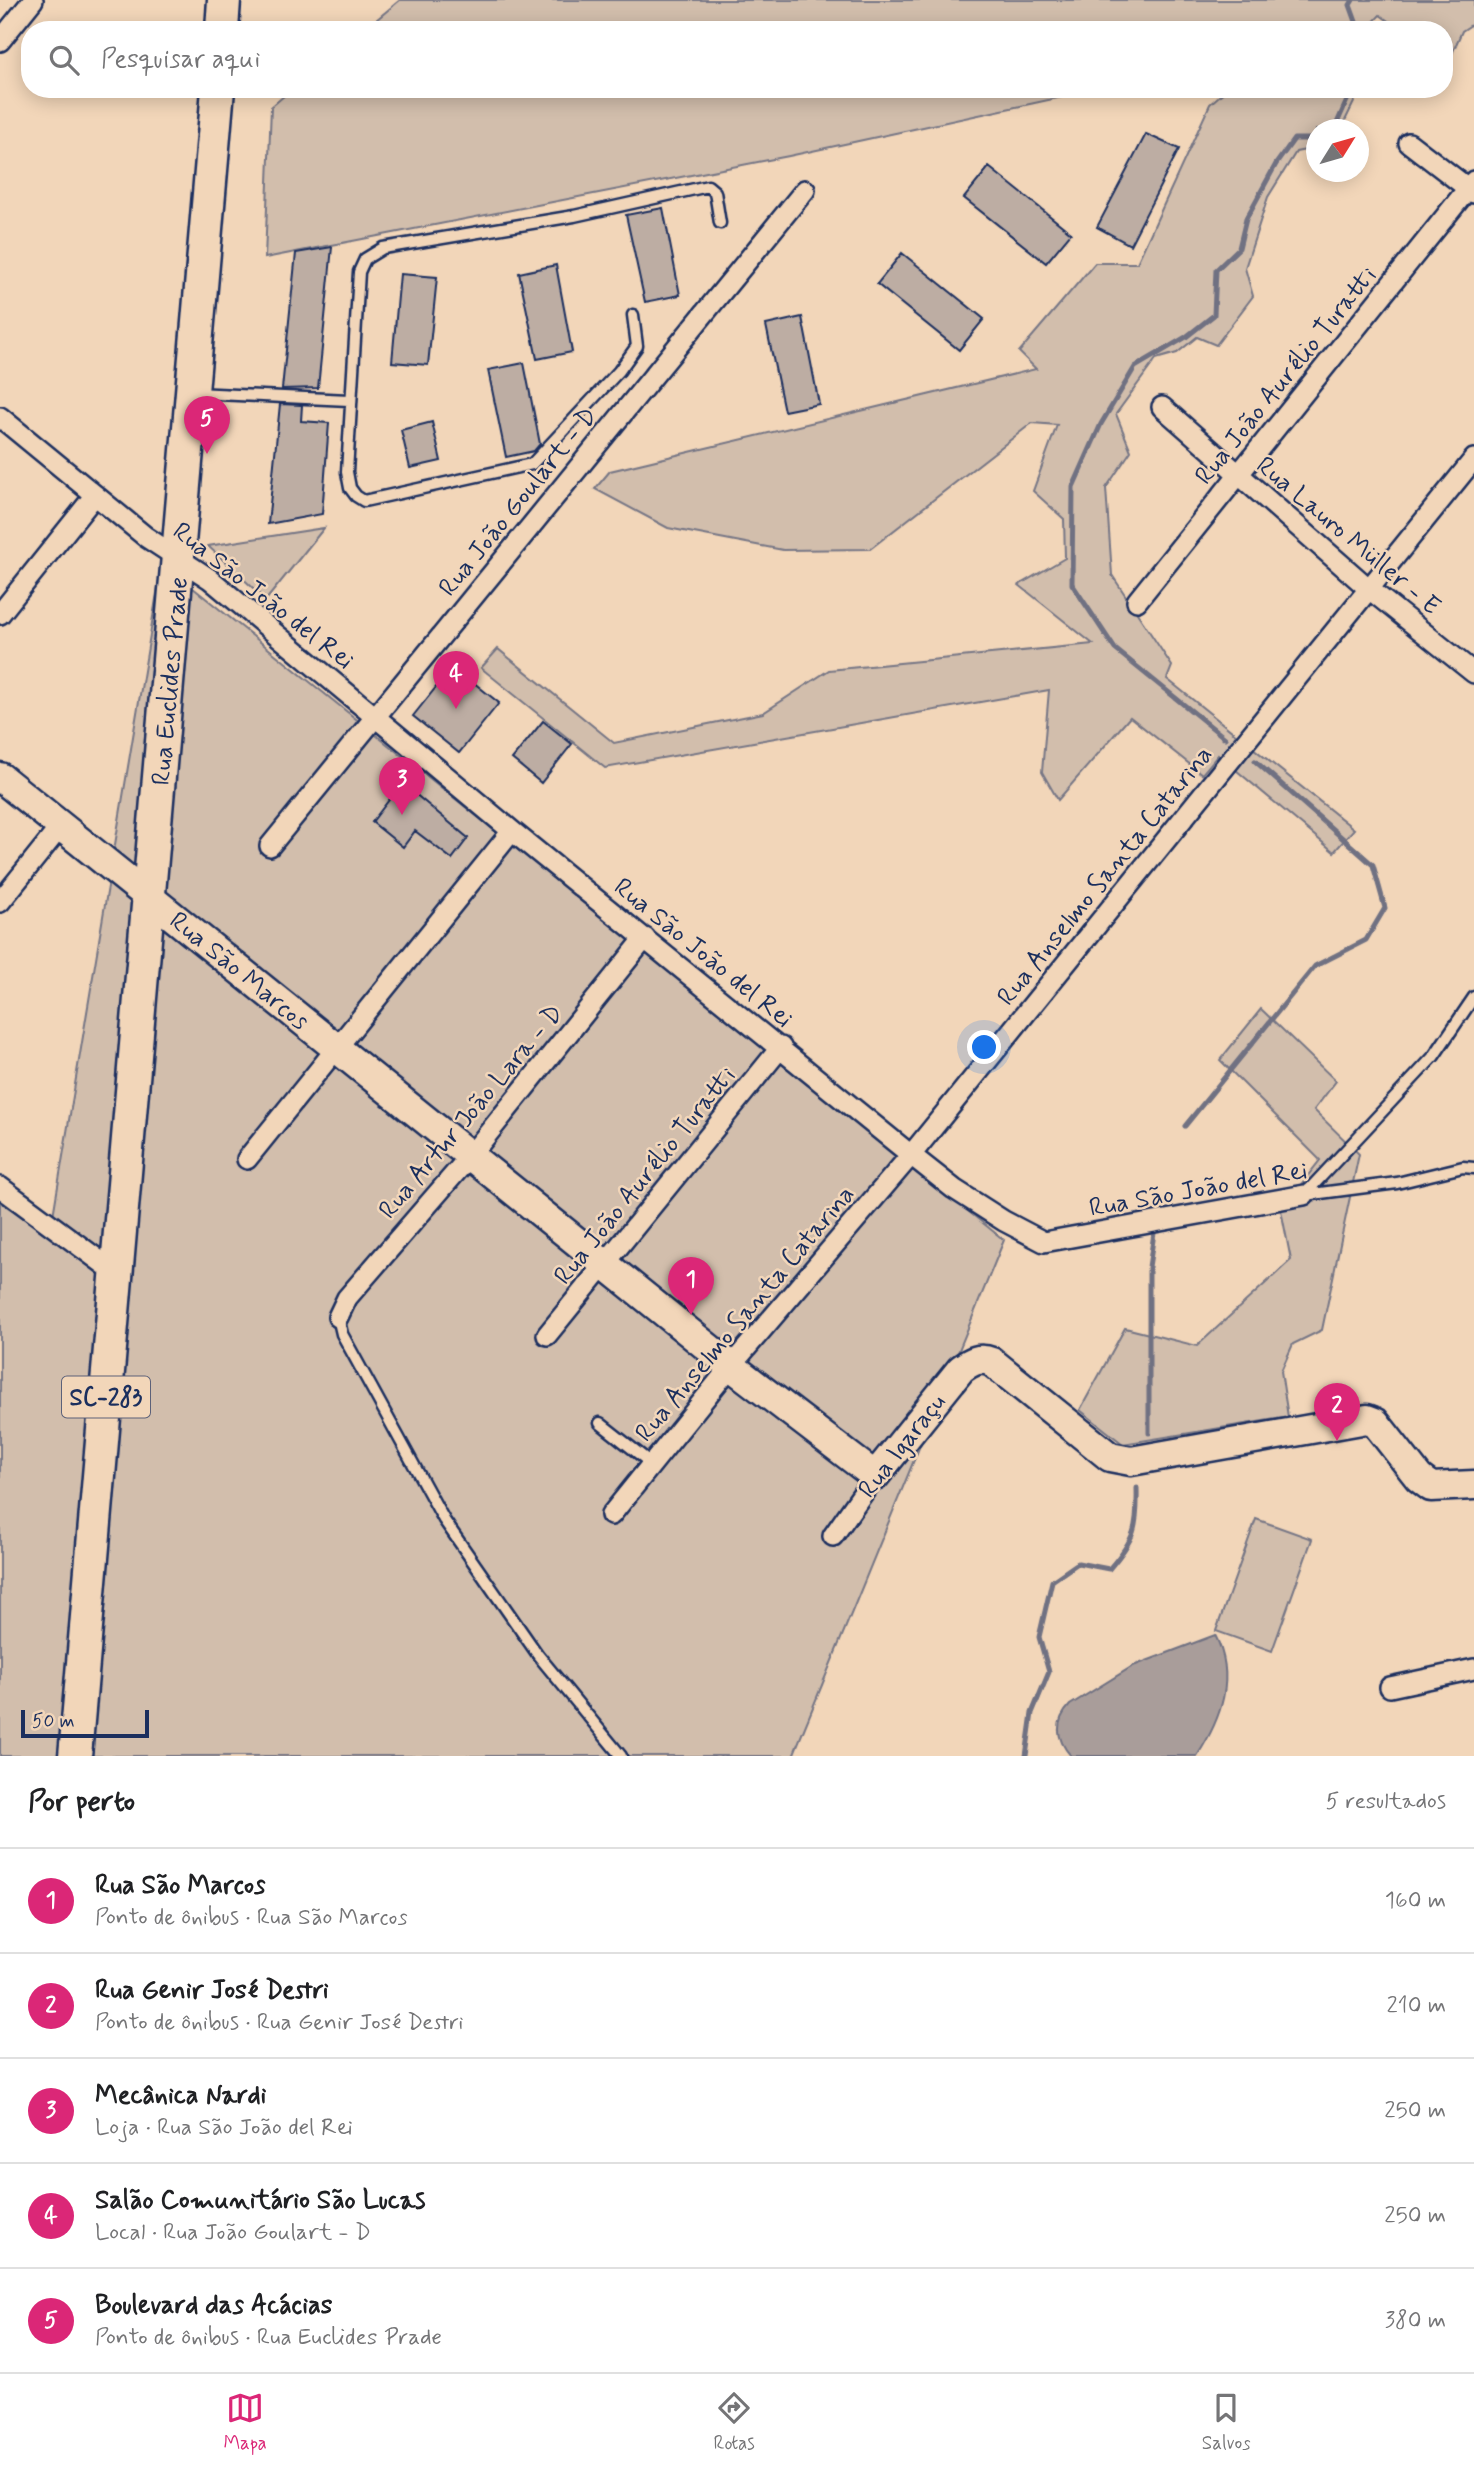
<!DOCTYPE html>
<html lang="pt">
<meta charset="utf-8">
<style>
body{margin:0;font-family:Mynerve,sans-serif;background:#f6f6f6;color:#202124}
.compass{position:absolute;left:1306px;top:119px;width:63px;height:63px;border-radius:50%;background:#fff;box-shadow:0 4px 18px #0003;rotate:53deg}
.scale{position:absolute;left:21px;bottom:18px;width:128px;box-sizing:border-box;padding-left:7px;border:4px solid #1b2f5e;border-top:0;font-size:19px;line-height:24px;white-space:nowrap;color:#1b2f5e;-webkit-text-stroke:5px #f2d6b9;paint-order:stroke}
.you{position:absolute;left:985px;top:1048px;width:24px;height:24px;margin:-18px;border:5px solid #fff;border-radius:50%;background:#1a73e8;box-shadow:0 0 0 10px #1a73e833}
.badge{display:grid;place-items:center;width:46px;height:46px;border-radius:50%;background:#db2777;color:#fff;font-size:23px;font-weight:700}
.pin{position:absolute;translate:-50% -58px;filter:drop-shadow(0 2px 4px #0008)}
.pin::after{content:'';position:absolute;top:37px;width:24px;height:21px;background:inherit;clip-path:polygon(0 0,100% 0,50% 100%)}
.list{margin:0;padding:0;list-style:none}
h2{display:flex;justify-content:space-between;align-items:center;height:91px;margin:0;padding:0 28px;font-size:30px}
h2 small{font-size:23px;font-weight:400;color:#757577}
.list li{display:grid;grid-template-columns:46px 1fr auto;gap:21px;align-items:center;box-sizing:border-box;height:105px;padding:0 28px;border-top:2px solid #e0e0e0}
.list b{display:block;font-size:26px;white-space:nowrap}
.list p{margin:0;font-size:23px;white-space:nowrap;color:#757577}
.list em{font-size:23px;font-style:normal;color:#757577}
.icon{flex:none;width:38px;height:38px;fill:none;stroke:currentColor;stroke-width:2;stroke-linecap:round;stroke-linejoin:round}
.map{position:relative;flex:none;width:1474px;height:1756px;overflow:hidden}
.search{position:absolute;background:#fff;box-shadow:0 4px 18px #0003;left:21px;right:21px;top:21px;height:77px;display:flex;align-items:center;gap:18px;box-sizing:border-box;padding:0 24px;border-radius:28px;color:#757577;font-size:26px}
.sheet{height:616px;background:#fff}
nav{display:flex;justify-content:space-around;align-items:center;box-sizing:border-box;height:98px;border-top:2px solid #e0e0e0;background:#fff;font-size:19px;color:#757577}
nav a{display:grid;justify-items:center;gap:4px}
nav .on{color:#db2777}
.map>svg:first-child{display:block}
.green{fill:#d2beac;stroke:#767685;stroke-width:2}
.water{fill:#a99d9a;stroke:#707182;stroke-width:2}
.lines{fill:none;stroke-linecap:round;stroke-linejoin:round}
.stream{stroke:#707182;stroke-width:5}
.building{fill:#bdada3;stroke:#1b2f5e;stroke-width:2}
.lane-casing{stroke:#1b2f5e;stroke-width:15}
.street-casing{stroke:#1b2f5e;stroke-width:24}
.secondary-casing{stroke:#1b2f5e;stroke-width:33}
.primary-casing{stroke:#1b2f5e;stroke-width:37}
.lane{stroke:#f2d6b9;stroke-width:10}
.street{stroke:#f2d6b9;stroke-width:19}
.secondary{stroke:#f2d6b9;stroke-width:28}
.primary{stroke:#f2d6b9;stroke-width:32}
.labels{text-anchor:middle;stroke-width:5;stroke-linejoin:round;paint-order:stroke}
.shield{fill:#f2d6b9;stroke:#5c6179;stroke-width:2}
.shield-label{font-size:24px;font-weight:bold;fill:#1b2f5e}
.street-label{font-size:26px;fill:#1b2f5e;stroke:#f2d6b9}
</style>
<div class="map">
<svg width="1474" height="1756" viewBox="0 0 1474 1756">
<rect width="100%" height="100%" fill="#f2d6b9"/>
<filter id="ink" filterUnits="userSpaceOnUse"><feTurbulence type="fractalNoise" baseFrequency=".0143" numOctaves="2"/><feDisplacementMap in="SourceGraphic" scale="14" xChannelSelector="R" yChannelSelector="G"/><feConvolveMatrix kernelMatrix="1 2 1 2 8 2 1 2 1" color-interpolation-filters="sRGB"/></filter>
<g filter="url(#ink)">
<path class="green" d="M400 0H1474V23L1462 31 1447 65 1444 63V30H1401L1380 15 1366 30H364Z
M292 89H1099L789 156 265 258 271 107Z
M1227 89H1375L1376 92 1356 98 1341 129 1316 130V148L1296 152 1268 197 1245 268 1253 296 1216 345 1197 337 1177 353 1156 359 1116 414 1131 451 1106 488 1112 575 1172 666 1167 679 1354 829 1334 852 1218 755 1202 774 1130 717 1058 800 1042 772 1049 690 605 768 481 668 498 649 614 743 763 713 829 670 1093 644 1019 585 1065 558 1064 519 1033 491 1057 425 1032 423 870 549 783 550 668 528 595 489 610 471 1036 369 1019 352 1095 263H1137L1210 104Z
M324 528 266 600 208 546Z
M162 563 1004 1240 793 1756H0V1202L50 1234Z
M1261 1009 1336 1081 1314 1110 1359 1154 1322 1330 1293 1344 1281 1371 1288 1417 1123 1444 1080 1410 1125 1328 1197 1346 1291 1260 1281 1210 1320 1160 1220 1060Z
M1256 1519 1312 1539 1272 1651 1216 1631Z"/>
<path class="water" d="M1215 1635C1237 1677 1221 1719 1197 1756H1071C1056 1739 1054 1722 1070 1705L1133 1666Z"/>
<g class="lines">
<path class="stream" d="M1353 0 1350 5 1359 30
M1334 130 1352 89
M1225 738 1115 649 1072 584 1073 487 1101 424 1135 367 1186 337 1214 315 1216 270 1239 248 1246 219 1276 164 1294 139H1316
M1185 1126 1315 966 1366 940 1385 908 1373 865 1255 761
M1149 1433V1267L1154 1233
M1026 1756 1032 1713 1049 1672 1039 1637 1052 1581 1078 1563 1109 1569C1135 1539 1138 1528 1137 1488"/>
</g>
<path class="building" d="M1146 134 1179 149 1130 245 1097 227Z
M989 167 1071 233 1046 263 964 198Z
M663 208 680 295 645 302 626 215Z
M332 247 318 388 282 389 296 253Z
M902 253 984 319 959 350 877 284Z
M556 265 572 352 537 359 519 273Z
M400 274 437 277 428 365 392 362Z
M802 317 819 404 784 411 766 325Z
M524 363 540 444 534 451 506 457 488 370Z
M280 404 302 405 301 421 329 423 322 514 268 524Z
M432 422 441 461 410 468 401 430Z
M453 666 499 703 459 753 413 716Z
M543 721 572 744 541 783 512 759Z
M402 783 468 838 452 859 415 831 403 847 372 822Z"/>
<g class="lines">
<g class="lane-casing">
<path id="lane" d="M633 315 637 346 619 371 532 464 364 501 356 496 350 488 347 472 359 272 365 259 383 248 574 216 708 186 715 192 720 223
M195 393 349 400
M1304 1195 1434 1056 1474 997
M1305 1195 1397 1183 1463 1167 1474 1168
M338 1317 342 1334 444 1520 538 1655 621 1756
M600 1423 652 1464"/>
</g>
<g class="street-casing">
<path id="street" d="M0 41 33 0
M1409 143 1474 193
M1162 407 1368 588 1474 673
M0 417 146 537 210 579 512 831 911 1155 954 1189 1004 1221 1044 1242 1304 1195
M1137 601 1474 181
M0 614 95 495
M270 846 805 190
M0 902 61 826
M247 1159 512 831
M0 1187 116 1273
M338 1317 347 1298 470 1156 645 938
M547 1335 781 1047
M611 1515 731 1366 911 1155 1474 459
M833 1536 875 1476
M1390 1687 1474 1669"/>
</g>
<g class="secondary-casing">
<path id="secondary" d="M0 777 731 1366 875 1476 961 1369C972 1361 979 1357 992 1362L1110 1457 1131 1461 1367 1419 1375 1422 1419 1478 1431 1487 1474 1485"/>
</g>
<g class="primary-casing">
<path id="primary" d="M222 30 224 0
M75 1756 218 89"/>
</g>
<use href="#lane" class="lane"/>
<use href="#street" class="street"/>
<use href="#secondary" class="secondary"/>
<use href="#primary" class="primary"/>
</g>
</g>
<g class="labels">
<rect class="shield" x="62" y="1376.5" width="88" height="41" rx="5"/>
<g class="shield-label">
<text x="106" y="1405">SC-283</text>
</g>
<g class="street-label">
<text transform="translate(1285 375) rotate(-51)" y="9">Rua João Aurélio Turatti</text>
<text transform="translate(517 501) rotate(-51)" y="9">Rua João Goulart - D</text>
<text transform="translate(1349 535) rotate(40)" y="9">Rua Lauro Müller - E</text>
<text transform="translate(264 595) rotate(38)" y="9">Rua São João del Rei</text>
<text transform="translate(169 681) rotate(-85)" y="9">Rua Euclides Prade</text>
<text transform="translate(1104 875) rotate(-51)" y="9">Rua Anselmo Santa Catarina</text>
<text transform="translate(704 952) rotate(39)" y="9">Rua São João del Rei</text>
<text transform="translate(240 970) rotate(39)" y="9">Rua São Marcos</text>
<text transform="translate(470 1111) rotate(-50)" y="9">Rua Artur João Lara - D</text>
<text transform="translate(644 1175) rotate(-51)" y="9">Rua João Aurélio Turatti</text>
<text transform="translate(1198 1188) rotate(-10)" y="9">Rua São João del Rei</text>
<text transform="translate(744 1313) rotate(-50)" y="9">Rua Anselmo Santa Catarina</text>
<text transform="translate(901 1445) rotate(-52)" y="9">Rua Igaraçu</text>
</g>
</g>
</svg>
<svg class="compass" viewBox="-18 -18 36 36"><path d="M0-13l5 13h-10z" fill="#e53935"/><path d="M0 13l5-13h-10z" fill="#757577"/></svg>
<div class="scale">50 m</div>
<div class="you"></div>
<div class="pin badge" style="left:691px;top:1315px">1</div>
<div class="pin badge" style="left:1337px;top:1441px">2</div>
<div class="pin badge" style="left:402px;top:815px">3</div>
<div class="pin badge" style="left:456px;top:709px">4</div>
<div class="pin badge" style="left:207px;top:454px">5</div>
<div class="search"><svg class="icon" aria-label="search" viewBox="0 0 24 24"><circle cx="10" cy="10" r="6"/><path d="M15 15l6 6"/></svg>Pesquisar aqui</div>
</div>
<section class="sheet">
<h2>Por perto<small>5 resultados</small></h2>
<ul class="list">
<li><span class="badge">1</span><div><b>Rua São Marcos</b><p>Ponto de ônibus · Rua São Marcos</p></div><em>160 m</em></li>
<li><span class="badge">2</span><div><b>Rua Genir José Destri</b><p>Ponto de ônibus · Rua Genir José Destri</p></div><em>210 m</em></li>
<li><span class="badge">3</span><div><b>Mecânica Nardi</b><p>Loja · Rua São João del Rei</p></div><em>250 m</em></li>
<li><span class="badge">4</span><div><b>Salão Comunitário São Lucas</b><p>Local · Rua João Goulart - D</p></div><em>250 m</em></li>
<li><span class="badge">5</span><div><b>Boulevard das Acácias</b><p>Ponto de ônibus · Rua Euclides Prade</p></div><em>380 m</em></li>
</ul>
</section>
<nav>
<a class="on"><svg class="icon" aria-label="map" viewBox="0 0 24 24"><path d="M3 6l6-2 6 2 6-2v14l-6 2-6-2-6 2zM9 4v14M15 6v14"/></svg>Mapa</a>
<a><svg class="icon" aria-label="directions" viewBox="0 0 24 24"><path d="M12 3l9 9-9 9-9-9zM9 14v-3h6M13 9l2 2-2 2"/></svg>Rotas</a>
<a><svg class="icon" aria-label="saved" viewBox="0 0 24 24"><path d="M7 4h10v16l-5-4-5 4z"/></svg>Salvos</a>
</nav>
